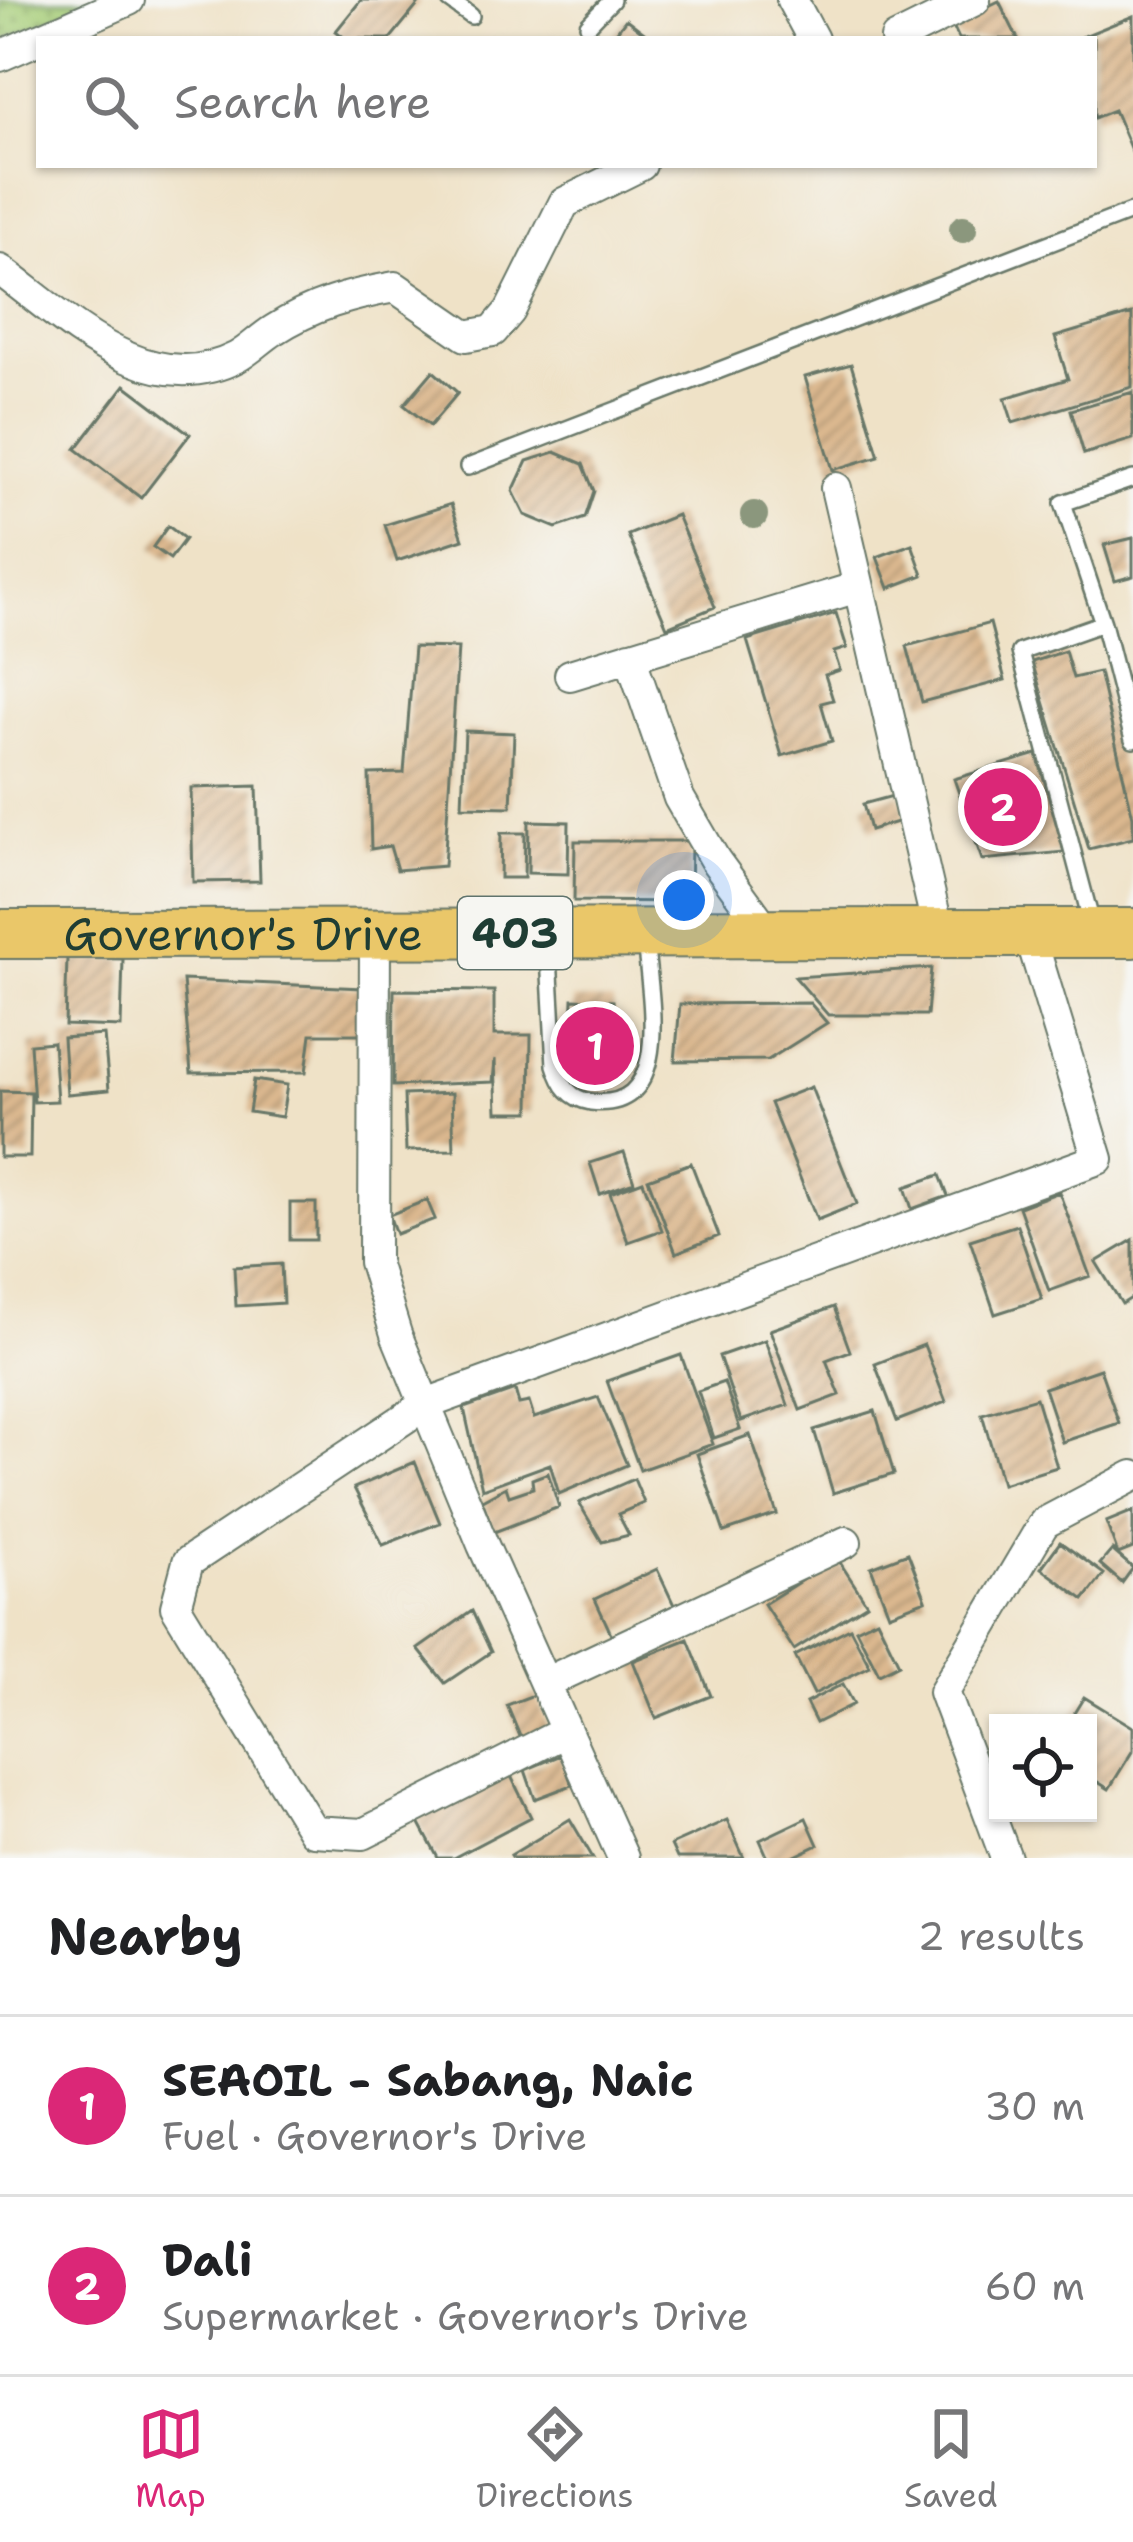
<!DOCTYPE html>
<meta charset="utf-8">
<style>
body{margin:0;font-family:"Shantell Sans",sans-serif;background:#f6f6f6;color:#202124}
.controls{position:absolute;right:36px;bottom:36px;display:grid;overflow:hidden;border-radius:0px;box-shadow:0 3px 9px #0004}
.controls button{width:108px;height:108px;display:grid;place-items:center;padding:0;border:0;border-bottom:3px solid #e0e0e0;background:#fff;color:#202124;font:60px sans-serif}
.you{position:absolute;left:684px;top:900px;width:42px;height:42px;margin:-30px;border:9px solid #fff;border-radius:50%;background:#1a73e8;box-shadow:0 0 0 18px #1a73e833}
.badge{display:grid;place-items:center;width:78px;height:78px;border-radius:50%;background:#db2777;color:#fff;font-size:39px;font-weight:700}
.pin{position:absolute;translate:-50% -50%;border:6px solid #fff;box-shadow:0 3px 12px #0006}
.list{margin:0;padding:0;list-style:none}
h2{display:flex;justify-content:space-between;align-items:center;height:156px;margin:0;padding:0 48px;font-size:51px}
h2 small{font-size:39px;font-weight:400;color:#757577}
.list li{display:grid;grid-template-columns:78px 1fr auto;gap:36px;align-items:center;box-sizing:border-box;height:180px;padding:0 48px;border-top:3px solid #e0e0e0}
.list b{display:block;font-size:45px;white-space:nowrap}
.list p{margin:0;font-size:39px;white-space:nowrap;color:#757577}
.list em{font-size:39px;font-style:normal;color:#757577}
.icon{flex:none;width:66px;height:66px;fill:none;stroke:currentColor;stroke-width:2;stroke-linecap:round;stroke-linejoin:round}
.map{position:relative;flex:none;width:1133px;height:1858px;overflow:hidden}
.search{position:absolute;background:#fff;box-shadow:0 3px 9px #0004;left:36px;right:36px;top:36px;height:132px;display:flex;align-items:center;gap:30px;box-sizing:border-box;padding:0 42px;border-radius:0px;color:#757577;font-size:45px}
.sheet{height:516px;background:#fff}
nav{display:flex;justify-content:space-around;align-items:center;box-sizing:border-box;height:168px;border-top:3px solid #e0e0e0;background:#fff;font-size:33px;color:#757577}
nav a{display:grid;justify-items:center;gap:6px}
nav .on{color:#db2777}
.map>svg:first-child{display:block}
.grass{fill:url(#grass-dots);stroke:#628556;stroke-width:3}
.building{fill:url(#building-hatch)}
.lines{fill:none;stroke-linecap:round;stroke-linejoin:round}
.lane-casing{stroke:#687767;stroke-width:20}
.street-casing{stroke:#687767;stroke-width:34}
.primary-casing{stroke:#687767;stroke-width:52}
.lane{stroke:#fff;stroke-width:15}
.street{stroke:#fff;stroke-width:30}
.primary{stroke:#eac769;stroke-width:48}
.tree{fill:#8b977d}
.labels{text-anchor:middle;stroke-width:9;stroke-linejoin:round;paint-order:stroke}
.shield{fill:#f6f6f2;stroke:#60746d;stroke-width:3}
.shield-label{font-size:42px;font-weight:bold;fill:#1f3d34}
.street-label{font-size:45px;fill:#1f3d34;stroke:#f6f6f2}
</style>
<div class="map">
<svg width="1133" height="1858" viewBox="0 0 1133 1858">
<defs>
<pattern id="grass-dots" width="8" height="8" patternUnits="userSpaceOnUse" patternTransform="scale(3)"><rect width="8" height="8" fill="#a6cd77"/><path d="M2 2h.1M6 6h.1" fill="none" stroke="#87a862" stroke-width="1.8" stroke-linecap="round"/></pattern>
<pattern id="building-hatch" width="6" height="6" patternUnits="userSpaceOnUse" patternTransform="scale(3)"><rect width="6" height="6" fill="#dbb88f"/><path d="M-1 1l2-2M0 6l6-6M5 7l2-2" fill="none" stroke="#b19776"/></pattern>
</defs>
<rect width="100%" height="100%" fill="#f6f6f2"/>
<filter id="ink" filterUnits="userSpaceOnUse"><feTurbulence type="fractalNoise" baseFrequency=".00833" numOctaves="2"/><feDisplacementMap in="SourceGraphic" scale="24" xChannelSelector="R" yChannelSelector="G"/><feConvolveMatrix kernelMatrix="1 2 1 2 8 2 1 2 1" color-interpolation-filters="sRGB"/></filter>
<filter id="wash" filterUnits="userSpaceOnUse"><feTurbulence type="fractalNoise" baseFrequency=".004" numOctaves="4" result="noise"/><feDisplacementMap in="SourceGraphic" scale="48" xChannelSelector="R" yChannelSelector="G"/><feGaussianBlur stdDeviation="2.7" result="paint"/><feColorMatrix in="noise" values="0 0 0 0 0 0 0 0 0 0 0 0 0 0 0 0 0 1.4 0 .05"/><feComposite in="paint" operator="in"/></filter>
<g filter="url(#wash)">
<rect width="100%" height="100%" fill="#efe2c7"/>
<path class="grass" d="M0 0H93L0 42Z"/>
<g id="blocks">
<path class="building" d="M361 0H422L390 39H346L336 31Z
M999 1 1018 39H959L952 24Z
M1133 16V155L1114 110 1094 118V39H1077Z
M626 19 652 39H611Z
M1132 314V387L1013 423 1005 398 1068 379 1055 337Z
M851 364 879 456 833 470 805 377Z
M433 371 458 393 430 426 404 405Z
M125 385 190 434 141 498 76 449Z
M1133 392V439L1084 454 1071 410Z
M555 452 583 464 594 491 585 518 556 528 525 515 513 491 527 461Z
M451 504 463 539 397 561 385 525Z
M677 515 715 607 667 627 628 535Z
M168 526 185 539 170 559 153 547Z
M1133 538V576L1115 581 1104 545Z
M912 544 923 575 889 588 877 557Z
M836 613 847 648 834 652 840 670 825 675 833 700 821 703 832 741 782 756 747 640Z
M990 623 1005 680 922 702 907 646Z
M414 647 458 648 444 866 397 870 390 846 371 849 369 774 404 773Z
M1065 651 1073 678 1099 672 1133 817V838L1089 849 1032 662Z
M465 731 514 733 511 807 462 806Z
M1037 754 1064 852 982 860 954 779Z
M257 786 260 881 193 882 191 788Z
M900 794 907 819 870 830 863 804Z
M529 821 569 822 568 874 528 873Z
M501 833H525L524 878H500Z
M575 841H691L690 902 574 901Z
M67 958 123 959 121 1027 65 1025Z
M931 968 927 1015H828L795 977Z
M183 980 362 988 364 1034H311L306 1072 191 1073Z
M394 990 494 991V1035H531L530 1112H497L495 1059 493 1082 393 1086Z
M573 999 613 1001 618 1076 570 1081Z
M810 1003 827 1023 768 1060 675 1061 680 1004Z
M104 1035 109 1090 67 1094 63 1038Z
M53 1042 57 1101 34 1102 30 1044Z
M254 1080 287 1085 282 1117 249 1112Z
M811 1087 857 1204 817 1220 770 1103Z
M0 1091 31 1092 30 1157H0Z
M452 1093 454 1150 406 1151 404 1095Z
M624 1152 634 1182 600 1194 590 1163Z
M691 1163 719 1236 676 1253 648 1179Z
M940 1175 948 1196 912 1209 905 1187Z
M643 1181 662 1230 628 1242 610 1193Z
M1059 1192 1090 1276 1049 1291 1019 1207Z
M427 1200 435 1219 396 1234 389 1215Z
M290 1203H316V1240H290Z
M1017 1225 1042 1299 995 1314 970 1240Z
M1133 1240V1297L1122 1304 1096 1262Z
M281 1264 283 1303 236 1306 234 1267Z
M834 1307 850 1351 826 1360 840 1395 800 1410 770 1330Z
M765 1340 788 1405 741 1421 719 1356Z
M924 1345 946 1402 897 1421 875 1364Z
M681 1355 713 1444 640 1470 607 1381Z
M1100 1369 1119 1423 1062 1442 1044 1388Z
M724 1382 740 1429 714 1438 698 1391Z
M515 1390 519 1404 529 1402 534 1418 598 1397 627 1465 559 1494 550 1464 482 1489 464 1408Z
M1036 1398 1057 1467 1002 1484 982 1414Z
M875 1411 894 1474 833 1493 814 1430Z
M750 1435 777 1514 724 1532 697 1454Z
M415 1462 440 1523 383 1545 354 1488Z
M548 1473 559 1507 494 1532 482 1500 506 1487 509 1496 533 1488 532 1479Z
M634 1479 644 1503 618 1514 629 1535 602 1542 579 1503Z
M1133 1511V1548L1118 1554 1106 1522Z
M1060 1542 1104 1574 1084 1600 1041 1568Z
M1112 1550 1133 1568 1122 1583 1100 1564Z
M908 1553 926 1600 889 1614 871 1567Z
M837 1558 867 1604 794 1650 764 1604Z
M657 1569 674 1605 612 1636 595 1599Z
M472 1611 491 1652 445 1683 418 1649Z
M877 1619 899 1664 879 1674 856 1629Z
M850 1628 870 1666 814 1694 795 1656Z
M688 1639 711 1696 656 1718 633 1661Z
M843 1684 854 1704 816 1723 806 1703Z
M536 1694 549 1729 522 1741 507 1705Z
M1084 1697 1133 1727V1750L1109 1789 1088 1776V1723H1068Z
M561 1755 572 1785 535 1799 525 1770Z
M508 1770 531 1817 453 1858H438L416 1817Z
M806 1818 818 1845 791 1858H768L760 1840Z
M570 1819 593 1858H513L511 1855Z
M727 1820 744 1858H677L671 1845Z"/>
</g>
</g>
<g filter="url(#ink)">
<use href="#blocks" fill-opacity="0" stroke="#687767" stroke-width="3"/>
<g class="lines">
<g class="lane-casing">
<path id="lane" d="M449 0 471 16
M588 25 612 0
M468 467 1133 211
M1133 479 1063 503 1103 623 1133 740
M1092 924 1020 652 1103 623
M548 938 555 1065C561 1085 570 1099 591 1102 677 1112 648 989 645 937"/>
</g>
<g class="street-casing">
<path id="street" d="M792 0 813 39
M40 39 129 0
M896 39 975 0
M0 56 39 39
M0 270C67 319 148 403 237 357 250 350 261 338 274 330 313 305 350 295 395 287L466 336 493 331 510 311 564 203 641 165
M836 488 939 934
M630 656 679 798 715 860 769 934
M570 675 858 587
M375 933 374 1262 396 1334 483 1545 623 1858
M545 1683 846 1542
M565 1732 363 1834 313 1831 176 1607 188 1562 426 1404 1098 1159 1030 935
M1006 1858 944 1692 1044 1523 1133 1476"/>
</g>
<g class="primary-casing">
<g id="primary">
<path id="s1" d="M0 934 1133 933"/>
</g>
</g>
<use href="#lane" class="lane"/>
<use href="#street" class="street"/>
<use href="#primary" class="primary"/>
</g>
<g class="tree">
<circle cx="963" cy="229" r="14"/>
<circle cx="754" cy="515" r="14"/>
</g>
</g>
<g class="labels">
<rect class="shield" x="458" y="897" width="114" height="72" rx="9"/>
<g class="shield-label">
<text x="515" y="948">403</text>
</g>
<g class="street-label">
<text dy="16" stroke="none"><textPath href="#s1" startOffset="243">Governor's Drive</textPath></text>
</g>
</g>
</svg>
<div class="controls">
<button><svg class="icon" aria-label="locate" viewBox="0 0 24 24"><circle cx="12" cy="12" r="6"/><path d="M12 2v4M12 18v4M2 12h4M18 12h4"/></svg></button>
</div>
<div class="you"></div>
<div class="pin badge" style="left:595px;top:1046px">1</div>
<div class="pin badge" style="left:1003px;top:807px">2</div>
<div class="search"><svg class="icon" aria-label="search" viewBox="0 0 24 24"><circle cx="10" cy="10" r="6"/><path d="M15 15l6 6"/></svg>Search here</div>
</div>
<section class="sheet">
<h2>Nearby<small>2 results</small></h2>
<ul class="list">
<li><span class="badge">1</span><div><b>SEAOIL - Sabang, Naic</b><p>Fuel · Governor's Drive</p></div><em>30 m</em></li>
<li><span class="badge">2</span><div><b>Dali</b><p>Supermarket · Governor's Drive</p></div><em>60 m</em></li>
</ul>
</section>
<nav>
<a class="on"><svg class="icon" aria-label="map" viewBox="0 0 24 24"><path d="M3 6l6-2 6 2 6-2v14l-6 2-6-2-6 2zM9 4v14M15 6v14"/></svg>Map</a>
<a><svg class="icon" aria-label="directions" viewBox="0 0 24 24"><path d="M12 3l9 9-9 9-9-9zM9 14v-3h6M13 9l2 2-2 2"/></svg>Directions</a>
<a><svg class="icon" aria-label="saved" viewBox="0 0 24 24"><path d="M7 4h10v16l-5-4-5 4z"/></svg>Saved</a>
</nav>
